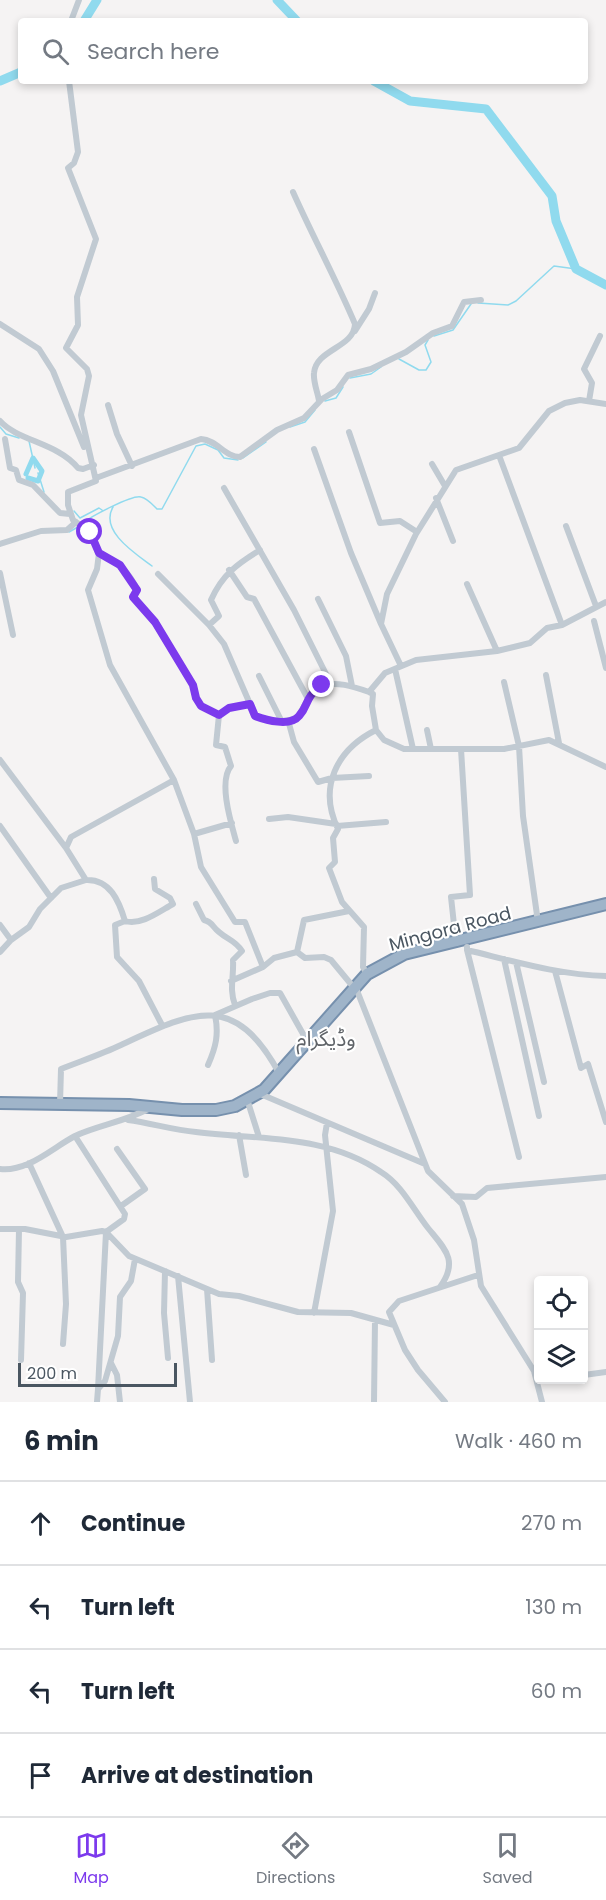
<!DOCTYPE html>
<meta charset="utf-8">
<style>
body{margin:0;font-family:Poppins,"Noto Sans Arabic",sans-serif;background:#f6f6f7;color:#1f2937}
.controls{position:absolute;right:18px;bottom:18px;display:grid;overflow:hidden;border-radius:6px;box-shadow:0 3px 9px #0003}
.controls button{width:54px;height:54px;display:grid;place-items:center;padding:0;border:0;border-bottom:2px solid #e0e1e3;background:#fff;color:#1f2937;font:30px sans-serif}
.scale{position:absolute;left:18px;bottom:15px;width:159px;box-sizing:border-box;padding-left:6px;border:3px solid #4a5661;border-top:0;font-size:16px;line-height:21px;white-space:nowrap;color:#4a5661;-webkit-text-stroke:4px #fff;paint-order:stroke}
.stop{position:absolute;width:18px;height:18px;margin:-14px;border:4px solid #7c3aed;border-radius:50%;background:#fff}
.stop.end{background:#7c3aed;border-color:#fff;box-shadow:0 2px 6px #0008}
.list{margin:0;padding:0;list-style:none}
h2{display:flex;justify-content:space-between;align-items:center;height:78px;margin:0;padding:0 24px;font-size:26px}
h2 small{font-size:20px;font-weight:400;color:#747a83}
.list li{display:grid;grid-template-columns:39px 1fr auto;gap:18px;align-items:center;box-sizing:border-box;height:84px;padding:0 24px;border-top:2px solid #e0e1e3}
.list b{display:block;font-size:22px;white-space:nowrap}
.list em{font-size:20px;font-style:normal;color:#747a83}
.icon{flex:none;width:33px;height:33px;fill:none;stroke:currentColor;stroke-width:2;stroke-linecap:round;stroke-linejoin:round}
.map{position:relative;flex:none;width:606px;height:1402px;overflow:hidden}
.search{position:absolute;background:#fff;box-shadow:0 3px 9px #0003;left:18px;right:18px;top:18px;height:66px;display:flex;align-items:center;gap:15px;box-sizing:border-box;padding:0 21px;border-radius:6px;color:#747a83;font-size:22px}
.sheet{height:414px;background:#fff}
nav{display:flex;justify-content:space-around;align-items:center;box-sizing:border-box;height:84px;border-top:2px solid #e0e1e3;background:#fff;font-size:16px;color:#747a83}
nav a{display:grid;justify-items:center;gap:3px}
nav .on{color:#7c3aed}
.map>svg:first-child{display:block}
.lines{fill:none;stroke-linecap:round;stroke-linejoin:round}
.stream{stroke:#90daee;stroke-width:1.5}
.canal{stroke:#90daee;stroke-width:5}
.river{stroke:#90daee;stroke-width:9}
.trunk-casing{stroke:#7690ad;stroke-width:14}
.minor{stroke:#c1cad2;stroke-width:6}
.trunk{stroke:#9fb4c9;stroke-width:10}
.route{stroke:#7c3aed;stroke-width:8}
.labels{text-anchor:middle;stroke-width:4.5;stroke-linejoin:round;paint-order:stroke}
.street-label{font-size:18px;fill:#4a5661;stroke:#fff}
.quarter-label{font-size:21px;fill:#5f6368;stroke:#fff}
</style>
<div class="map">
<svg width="606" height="1402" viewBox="0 0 606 1402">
<rect width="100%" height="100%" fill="#f5f3f3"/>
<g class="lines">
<path class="stream" d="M478 303 508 305 516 301 554 266 576 269
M434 336 453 330 471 304
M399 359 419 370H426L431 362 425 345 428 340
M350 378 371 374 381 367
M325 401 336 398 343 387
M0 427 6 434 19 438
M290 427 305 422 315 410
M29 441 35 468
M243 458 266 442
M38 473 44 492
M113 507C99 531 136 554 152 566
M74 511 80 518 99 508 102 510
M83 523C90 517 133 494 141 497 147 498 153 505 157 509H162L196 446 205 444 218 450 224 458 238 460
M69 532 78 527"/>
<path class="canal" d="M26 474 33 458 42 471 38 481 28 478"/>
<path class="river" d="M277 0 297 21
M84 21 97 0
M0 81 21 72
M374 81 410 101 486 109 552 196 556 221 576 269 606 285"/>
<g class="trunk-casing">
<path id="trunk" d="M0 1103 129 1105 182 1110H216L235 1106 264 1090 367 974 404 954 606 904"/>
</g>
<path class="minor" d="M71 21 79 0
M69 81 78 152 74 163 68 168 96 239 77 297 78 325 66 348 87 369 89 376 81 415 96 481 68 492V505L73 520 90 532 99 553 97 569 88 590 110 665 174 780 194 834 201 867 235 922H245L263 967
M293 192C313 237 336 279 355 324 354 348 316 349 314 373 313 382 318 393 319 401
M0 324 39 349 53 371 84 447
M355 331 369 309 375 293
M589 401 592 383 584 369 600 336
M108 405 117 434 132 466
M0 421C18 441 58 443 78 468L83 469 94 465
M349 432 380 523 400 521 417 532
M5 439 10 468 16 470 19 480 33 485 60 513 70 514
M314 449 351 553 381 624
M500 458 562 625
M432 464 445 486
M96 478 201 439C217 440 225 457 240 457L277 430 304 418 322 399 337 390 348 375 371 369 406 352 433 333 452 326 464 302 481 300
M224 488 294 610 331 684
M436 498 453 541
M566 526 596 606
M0 544 41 531 67 530 76 522
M99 553C116 561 130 572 137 590L133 597 155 623 193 685 196 698 201 706 219 715 229 708 250 704 255 716C269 721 286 724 299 716 316 678 331 679 369 692
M229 570 247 597 254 599 307 697
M0 573 13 635
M158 574 209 625 224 644 250 704
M467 584 497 651
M318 599 346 656 352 686
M606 602 562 625 547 628 530 643 497 651 416 660 385 673 369 692 373 694 372 706 376 730 384 740 404 749H504L549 740 606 767
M594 621 606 668
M209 625 219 616 211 600C222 575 237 564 260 550
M401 666 381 624 387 594 416 534 456 470 519 448 549 411 565 403 580 400 606 404
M395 669 413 749
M546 675 559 743
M259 676 281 720
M504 682 519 746 523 816 538 922
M219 715 216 745 225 747 231 766C218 781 231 823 236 841
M288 720 294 742 318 782 332 778 369 776
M427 730 431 749
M0 760 66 848
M269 819 288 817 336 824
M0 826 51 898
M337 826 386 822
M194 834 232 823
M86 880C110 879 119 901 125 921L115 925 117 957 139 981 162 1025
M196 904 204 920C213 922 212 927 219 932 228 940 235 940 242 951L233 960C234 977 229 989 235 1005
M125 921C141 926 160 911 173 904L170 898 155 889 154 879
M0 925 11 940
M456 943 451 897 470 895 461 749
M467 947V950C513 961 559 975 606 976
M467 950 519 1157
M0 952 11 940 29 927 40 909 61 888 86 880 66 848 71 837 174 780
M297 952 304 920 349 911
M504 959 539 1116
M516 962 544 1082
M555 971 581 1068 588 1064 606 1122
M367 974 363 967 364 927 342 902 329 868 335 862 333 838 338 829C318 788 336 750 376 730
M231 981 263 967 274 958 297 952 305 958 324 957 331 960 355 989
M356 988 428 1171 462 1204 474 1240 481 1286 534 1371 542 1402
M208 1065C216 1047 219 1034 215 1015L252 999 270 993H280L307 1041
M258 1093 425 1164
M247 1099 259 1137
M60 1104 61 1069C81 1061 102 1054 121 1045 192 1012 234 990 279 1073
M128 1120C151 1123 173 1130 196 1132 259 1140 326 1134 381 1172 402 1185 413 1209 428 1228 445 1249 459 1261 440 1287
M239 1135 246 1175
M75 1136 125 1214 124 1219 106 1232 98 1389
M117 1149 145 1189 121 1206
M29 1163 63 1237 66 1304 63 1344
M0 1169C28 1172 52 1148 75 1136 99 1125 124 1122 148 1109
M453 1196 476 1197 487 1188 606 1177
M0 1229H25L66 1237 102 1231 106 1232 129 1256 219 1294 239 1296 298 1312 351 1313 394 1325
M19 1229 18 1282 23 1293 21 1360
M165 1271 164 1313 168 1358
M178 1276 190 1402
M207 1289 212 1360
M314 1313 333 1211 325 1135 327 1123
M111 1363 117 1375 120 1402
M584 1375 606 1372
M97 1402 98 1389 105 1381 118 1336 120 1297 131 1281 135 1259
M374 1402 375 1320
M445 1402 418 1370 405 1350 389 1312 399 1301 478 1275"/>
<use href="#trunk" class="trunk"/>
</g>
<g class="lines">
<path class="route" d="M90 532 99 553 120 565 137 590 133 597 155 622 193 685 196 698 201 706 219 715 229 708 250 704 255 716C266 720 290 727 299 716 310 704 303 699 322 685"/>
</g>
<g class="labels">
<g class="street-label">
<text transform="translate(450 929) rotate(-15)" y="6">Mingora Road</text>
</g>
<g class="quarter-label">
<text x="326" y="1046">وڈیگرام</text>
</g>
</g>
</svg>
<div class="controls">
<button><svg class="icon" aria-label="locate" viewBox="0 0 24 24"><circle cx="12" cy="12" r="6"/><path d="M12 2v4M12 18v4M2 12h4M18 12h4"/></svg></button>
<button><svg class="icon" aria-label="layers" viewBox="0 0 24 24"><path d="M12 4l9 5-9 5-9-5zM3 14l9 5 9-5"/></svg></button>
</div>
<div class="scale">200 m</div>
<div class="stop" style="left:90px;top:532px"></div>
<div class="stop end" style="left:322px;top:685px"></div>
<div class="search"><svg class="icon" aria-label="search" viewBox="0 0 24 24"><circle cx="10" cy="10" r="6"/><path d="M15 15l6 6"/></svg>Search here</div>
</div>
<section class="sheet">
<h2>6 min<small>Walk · 460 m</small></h2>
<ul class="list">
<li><svg class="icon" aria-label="ahead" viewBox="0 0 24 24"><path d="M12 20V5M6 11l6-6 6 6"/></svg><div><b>Continue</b></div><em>270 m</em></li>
<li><svg class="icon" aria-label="left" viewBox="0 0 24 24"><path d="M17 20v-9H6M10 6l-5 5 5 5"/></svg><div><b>Turn left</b></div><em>130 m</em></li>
<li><svg class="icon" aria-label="left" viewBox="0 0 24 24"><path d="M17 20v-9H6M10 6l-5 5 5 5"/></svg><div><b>Turn left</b></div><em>60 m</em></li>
<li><svg class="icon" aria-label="arrive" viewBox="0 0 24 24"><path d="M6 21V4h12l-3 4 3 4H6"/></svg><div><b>Arrive at destination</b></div></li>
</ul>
</section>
<nav>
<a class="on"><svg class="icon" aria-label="map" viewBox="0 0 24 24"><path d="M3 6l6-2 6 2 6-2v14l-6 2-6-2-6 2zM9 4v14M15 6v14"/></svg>Map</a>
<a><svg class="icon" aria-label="directions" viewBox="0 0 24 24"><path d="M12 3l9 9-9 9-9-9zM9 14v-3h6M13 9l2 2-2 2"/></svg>Directions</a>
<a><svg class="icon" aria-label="saved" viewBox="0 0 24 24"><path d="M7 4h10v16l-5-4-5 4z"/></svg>Saved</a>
</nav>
